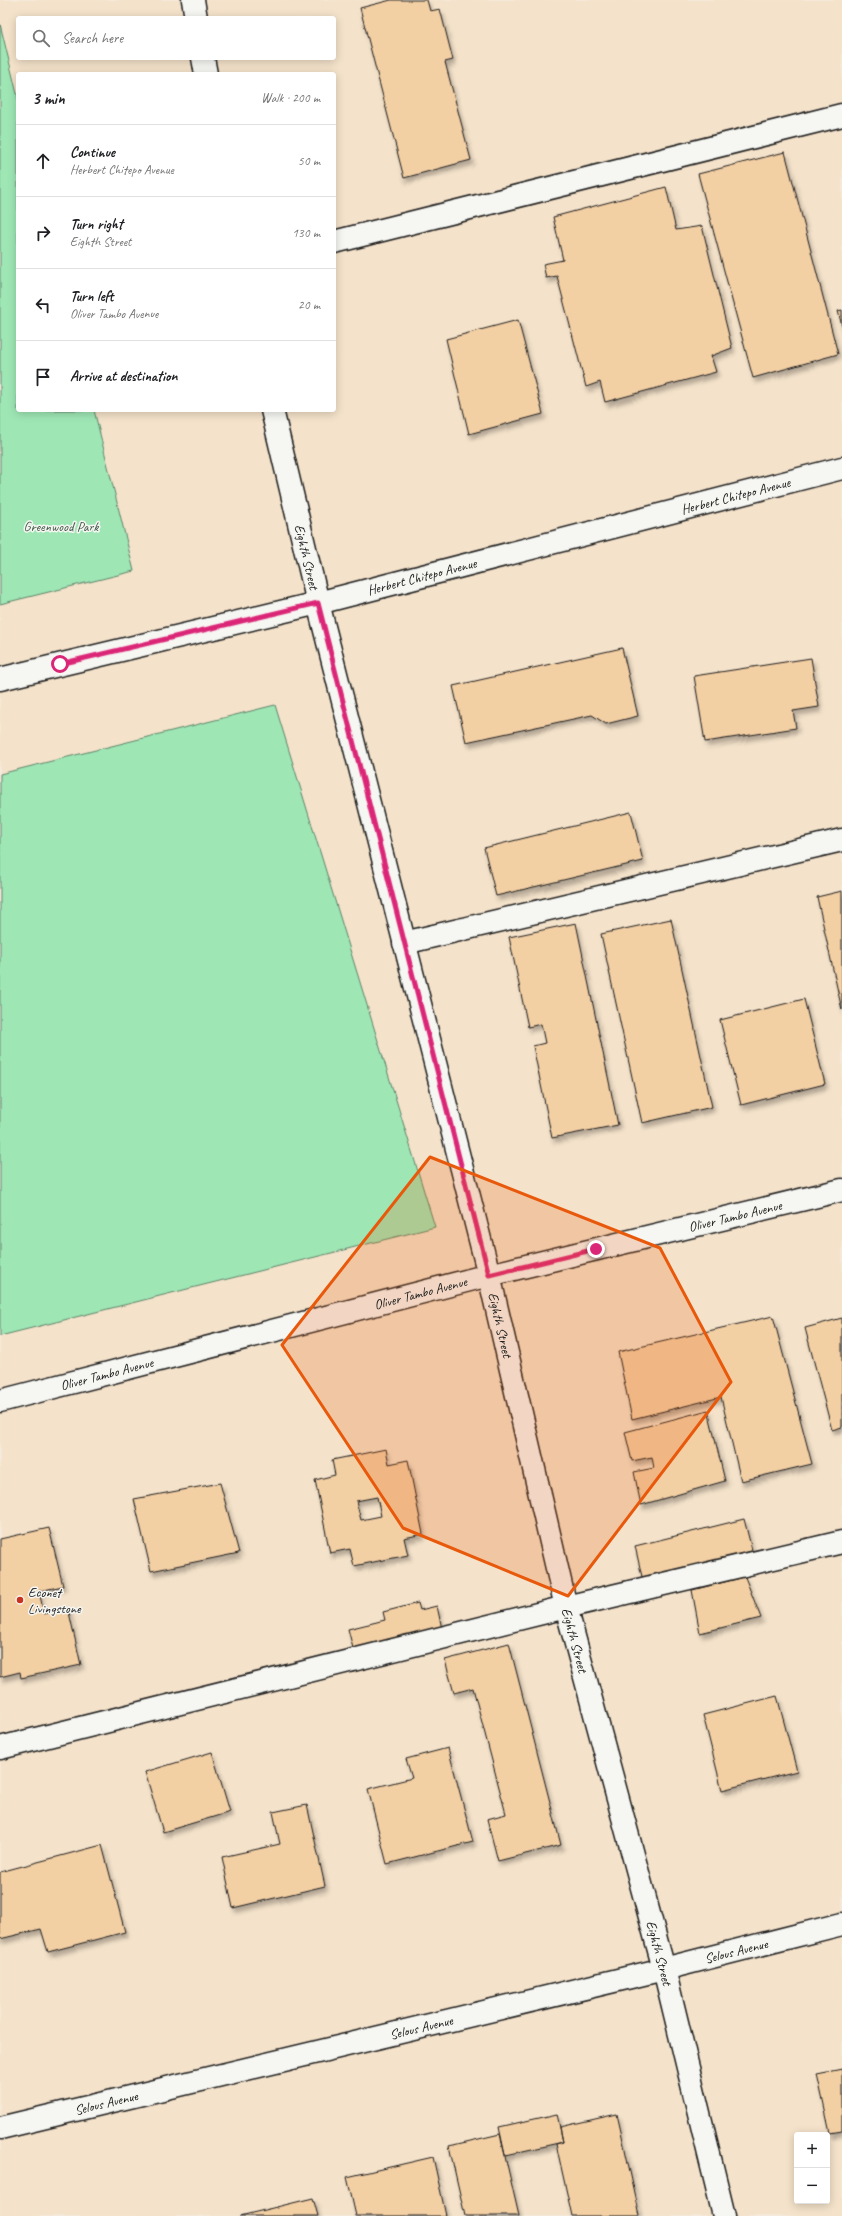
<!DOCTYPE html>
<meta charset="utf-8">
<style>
body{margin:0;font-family:Caveat,sans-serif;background:#f6f6f6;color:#202124}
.controls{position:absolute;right:12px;bottom:12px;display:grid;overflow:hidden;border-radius:4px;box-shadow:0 2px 10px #0003}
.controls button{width:36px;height:36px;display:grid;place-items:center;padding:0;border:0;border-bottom:1px solid #e0e0e0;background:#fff;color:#202124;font:20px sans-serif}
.stop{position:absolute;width:12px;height:12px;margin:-9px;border:3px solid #db2777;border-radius:50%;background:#fff}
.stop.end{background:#db2777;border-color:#fff;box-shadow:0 1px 4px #0008}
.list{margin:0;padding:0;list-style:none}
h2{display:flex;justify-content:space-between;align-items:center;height:52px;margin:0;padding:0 16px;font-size:17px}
h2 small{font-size:13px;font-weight:400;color:#757577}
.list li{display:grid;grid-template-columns:26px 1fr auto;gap:12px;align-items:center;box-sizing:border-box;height:72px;padding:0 16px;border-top:1px solid #e0e0e0}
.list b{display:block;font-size:15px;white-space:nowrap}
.list p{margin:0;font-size:13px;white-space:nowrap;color:#757577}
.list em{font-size:13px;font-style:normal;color:#757577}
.icon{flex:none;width:22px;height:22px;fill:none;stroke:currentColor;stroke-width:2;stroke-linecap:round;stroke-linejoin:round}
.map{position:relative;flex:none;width:842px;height:2216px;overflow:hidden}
.search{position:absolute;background:#fff;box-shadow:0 2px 10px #0003;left:16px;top:16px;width:320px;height:44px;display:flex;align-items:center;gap:10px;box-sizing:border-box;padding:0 14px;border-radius:4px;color:#757577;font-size:15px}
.panel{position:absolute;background:#fff;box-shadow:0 2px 10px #0003;left:16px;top:72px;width:320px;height:340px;border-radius:4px}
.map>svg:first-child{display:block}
.built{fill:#f4e2ca;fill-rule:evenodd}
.green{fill:#9ee7b5;stroke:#5d8268}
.building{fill:#f3cfa4;stroke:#1c1c1c;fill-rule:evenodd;filter:url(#shadow)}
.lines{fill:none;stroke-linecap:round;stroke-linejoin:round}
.minor-casing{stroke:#1c1c1c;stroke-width:25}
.major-casing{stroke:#1c1c1c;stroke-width:25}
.minor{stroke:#f6f6f2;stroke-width:22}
.major{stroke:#f6f6f2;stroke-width:22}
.route{stroke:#db2777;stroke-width:5}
.marked{fill:#e8590c;fill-opacity:0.2;stroke:#e8590c;stroke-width:3;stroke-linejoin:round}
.poi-dot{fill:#c8321e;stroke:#f6f6f2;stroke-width:1.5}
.labels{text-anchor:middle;stroke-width:3;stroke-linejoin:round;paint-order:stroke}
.street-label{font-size:14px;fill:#1c1c1c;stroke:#f6f6f2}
.park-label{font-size:14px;fill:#43594a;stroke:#f6f6f2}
.poi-label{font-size:14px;fill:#1c1c1c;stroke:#f6f6f2;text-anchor:start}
</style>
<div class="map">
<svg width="842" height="2216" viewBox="0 0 842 2216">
<defs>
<filter id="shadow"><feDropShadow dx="2.5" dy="4.5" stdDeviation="2" flood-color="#0004"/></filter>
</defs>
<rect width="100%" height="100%" fill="#f5eadb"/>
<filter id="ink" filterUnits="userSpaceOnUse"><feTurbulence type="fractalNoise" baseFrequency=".025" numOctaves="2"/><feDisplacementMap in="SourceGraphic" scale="8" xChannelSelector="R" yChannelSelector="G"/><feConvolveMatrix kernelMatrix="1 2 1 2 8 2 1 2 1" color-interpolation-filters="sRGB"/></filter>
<g filter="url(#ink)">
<path class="built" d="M0 0H842V2216H0ZM18 18H334V58H18ZM18 74H334V410H18ZM797 2135H827V2201H797Z"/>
<path class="green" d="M0 24 18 98V410H94L134 571 0 604Z
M275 705 435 1227 0 1336V774Z"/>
<path class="building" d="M391 0H427L430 11 440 9 453 60 445 62 471 160 404 178 360 8Z
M785 152 838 354 753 378 698 174Z
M666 187 676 230 702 226 732 348 711 356 716 372 605 402 600 382 586 387 557 276 546 278 543 264 563 260 553 217Z
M842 310V326L838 311Z
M518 320 543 414 469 434 446 339Z
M622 648 638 716 606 724 592 715 466 742 453 686Z
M811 658 819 707 793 711 796 728 705 742 694 676Z
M631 812 643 861 496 896 484 848Z
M842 891V1010L817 897Z
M671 919 712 1107 642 1123 601 934Z
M576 923 618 1125 552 1138 533 1046 545 1043 541 1024 528 1027 509 937Z
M804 999 825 1084 741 1105 720 1020Z
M773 1316 812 1464 741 1481 721 1397 632 1419 618 1352Z
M842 1318V1427L832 1430 805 1328Z
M708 1410 725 1481 641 1505 634 1472 654 1468 652 1457 632 1461 625 1432Z
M386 1449 389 1464 408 1460 423 1534 404 1538 408 1555 354 1566 350 1549 330 1553 315 1480 335 1475 332 1460ZM377 1497 381 1516 361 1520 356 1501Z
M220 1483 239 1553 151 1571 134 1499Z
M744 1519 753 1554 643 1581 635 1546Z
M49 1528 63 1586 39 1591 44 1614 68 1608 81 1665 21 1678 20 1672 0 1677V1539Z
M745 1577 761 1618 700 1633 692 1590Z
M418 1603 420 1610 437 1606 442 1629 354 1652 348 1629 385 1620 383 1612Z
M509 1643 561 1845 498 1861 487 1819 506 1814 473 1688 454 1693 445 1660Z
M777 1696 797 1771 722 1790 703 1715Z
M448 1748 473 1842 387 1864 368 1789 412 1778 406 1759Z
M212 1752 230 1812 163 1832 145 1772Z
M307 1805 325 1886 233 1908 222 1857 280 1844 273 1812Z
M102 1845 125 1932 48 1952 41 1929 0 1939V1872Z
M842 2069V2131L830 2133 817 2074Z
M557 2114 563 2142 505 2155 499 2127Z
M617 2114 640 2216H572L556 2144 563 2142 560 2127Z
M500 2134 519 2216H465L449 2146Z
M433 2157 446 2216H356L347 2177Z
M313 2198 318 2216H240Z"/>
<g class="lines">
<g class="minor-casing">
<g id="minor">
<path d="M193 0 196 18"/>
<path d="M203 58 206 74"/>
<path d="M334 242 842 115"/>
<path id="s1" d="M272 410 318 603 489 1275 566 1607 664 1969 724 2216"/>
<path d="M404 943 842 840"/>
<path id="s2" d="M0 1401 489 1275 842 1190"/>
<path d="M0 1748 566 1607 842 1542"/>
<path id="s3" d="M0 2128 664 1969 842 1924"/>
</g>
</g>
<g class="major-casing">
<g id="major">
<path id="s4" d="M0 679 318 603 842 468"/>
</g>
</g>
<use href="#minor" class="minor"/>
<use href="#major" class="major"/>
</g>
</g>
<g class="lines" filter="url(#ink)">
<path class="route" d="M60 664 318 603 489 1275 596 1249"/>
</g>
<path class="marked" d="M430 1157 660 1248 731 1382 568 1596 403 1528 282 1345Z"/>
<circle class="poi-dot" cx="20" cy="1600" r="4"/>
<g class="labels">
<g class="street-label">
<text dy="5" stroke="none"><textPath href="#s4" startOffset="758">Herbert Chitepo Avenue</textPath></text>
<text dy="5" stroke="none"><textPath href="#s1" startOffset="151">Eighth Street</textPath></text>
<text dy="5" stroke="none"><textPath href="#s4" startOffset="434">Herbert Chitepo Avenue</textPath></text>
<text dy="5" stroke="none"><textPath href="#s2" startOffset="758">Oliver Tambo Avenue</textPath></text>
<text dy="5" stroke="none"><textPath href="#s2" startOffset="434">Oliver Tambo Avenue</textPath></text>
<text dy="5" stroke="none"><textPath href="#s1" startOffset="943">Eighth Street</textPath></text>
<text dy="5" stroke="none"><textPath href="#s2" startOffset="110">Oliver Tambo Avenue</textPath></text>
<text dy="5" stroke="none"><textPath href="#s1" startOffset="1267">Eighth Street</textPath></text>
<text dy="5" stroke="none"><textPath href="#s3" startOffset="757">Selous Avenue</textPath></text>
<text dy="5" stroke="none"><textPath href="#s1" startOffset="1591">Eighth Street</textPath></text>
<text dy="5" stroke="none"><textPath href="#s3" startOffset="433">Selous Avenue</textPath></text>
<text dy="5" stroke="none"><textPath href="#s3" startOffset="109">Selous Avenue</textPath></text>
</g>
<g class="park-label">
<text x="61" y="531">Greenwood Park</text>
</g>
<g class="poi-label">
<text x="28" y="1597">Econet<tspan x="28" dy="16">Livingstone</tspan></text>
</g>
</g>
</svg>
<div class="controls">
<button>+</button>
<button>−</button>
</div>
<div class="stop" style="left:60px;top:664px"></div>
<div class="stop end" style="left:596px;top:1249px"></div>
<div class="search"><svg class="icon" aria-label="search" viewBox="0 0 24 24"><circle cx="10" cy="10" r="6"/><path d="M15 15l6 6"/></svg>Search here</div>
<section class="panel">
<h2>3 min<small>Walk · 200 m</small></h2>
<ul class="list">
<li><svg class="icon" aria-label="ahead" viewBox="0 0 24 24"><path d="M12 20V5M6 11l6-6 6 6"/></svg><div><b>Continue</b><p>Herbert Chitepo Avenue</p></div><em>50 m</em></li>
<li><svg class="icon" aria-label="right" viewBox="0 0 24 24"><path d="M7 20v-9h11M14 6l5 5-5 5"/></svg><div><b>Turn right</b><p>Eighth Street</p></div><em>130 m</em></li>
<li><svg class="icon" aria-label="left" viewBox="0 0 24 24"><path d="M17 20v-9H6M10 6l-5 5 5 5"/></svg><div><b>Turn left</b><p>Oliver Tambo Avenue</p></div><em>20 m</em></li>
<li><svg class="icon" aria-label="arrive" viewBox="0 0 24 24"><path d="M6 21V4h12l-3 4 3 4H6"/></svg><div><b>Arrive at destination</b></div></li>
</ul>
</section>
</div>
